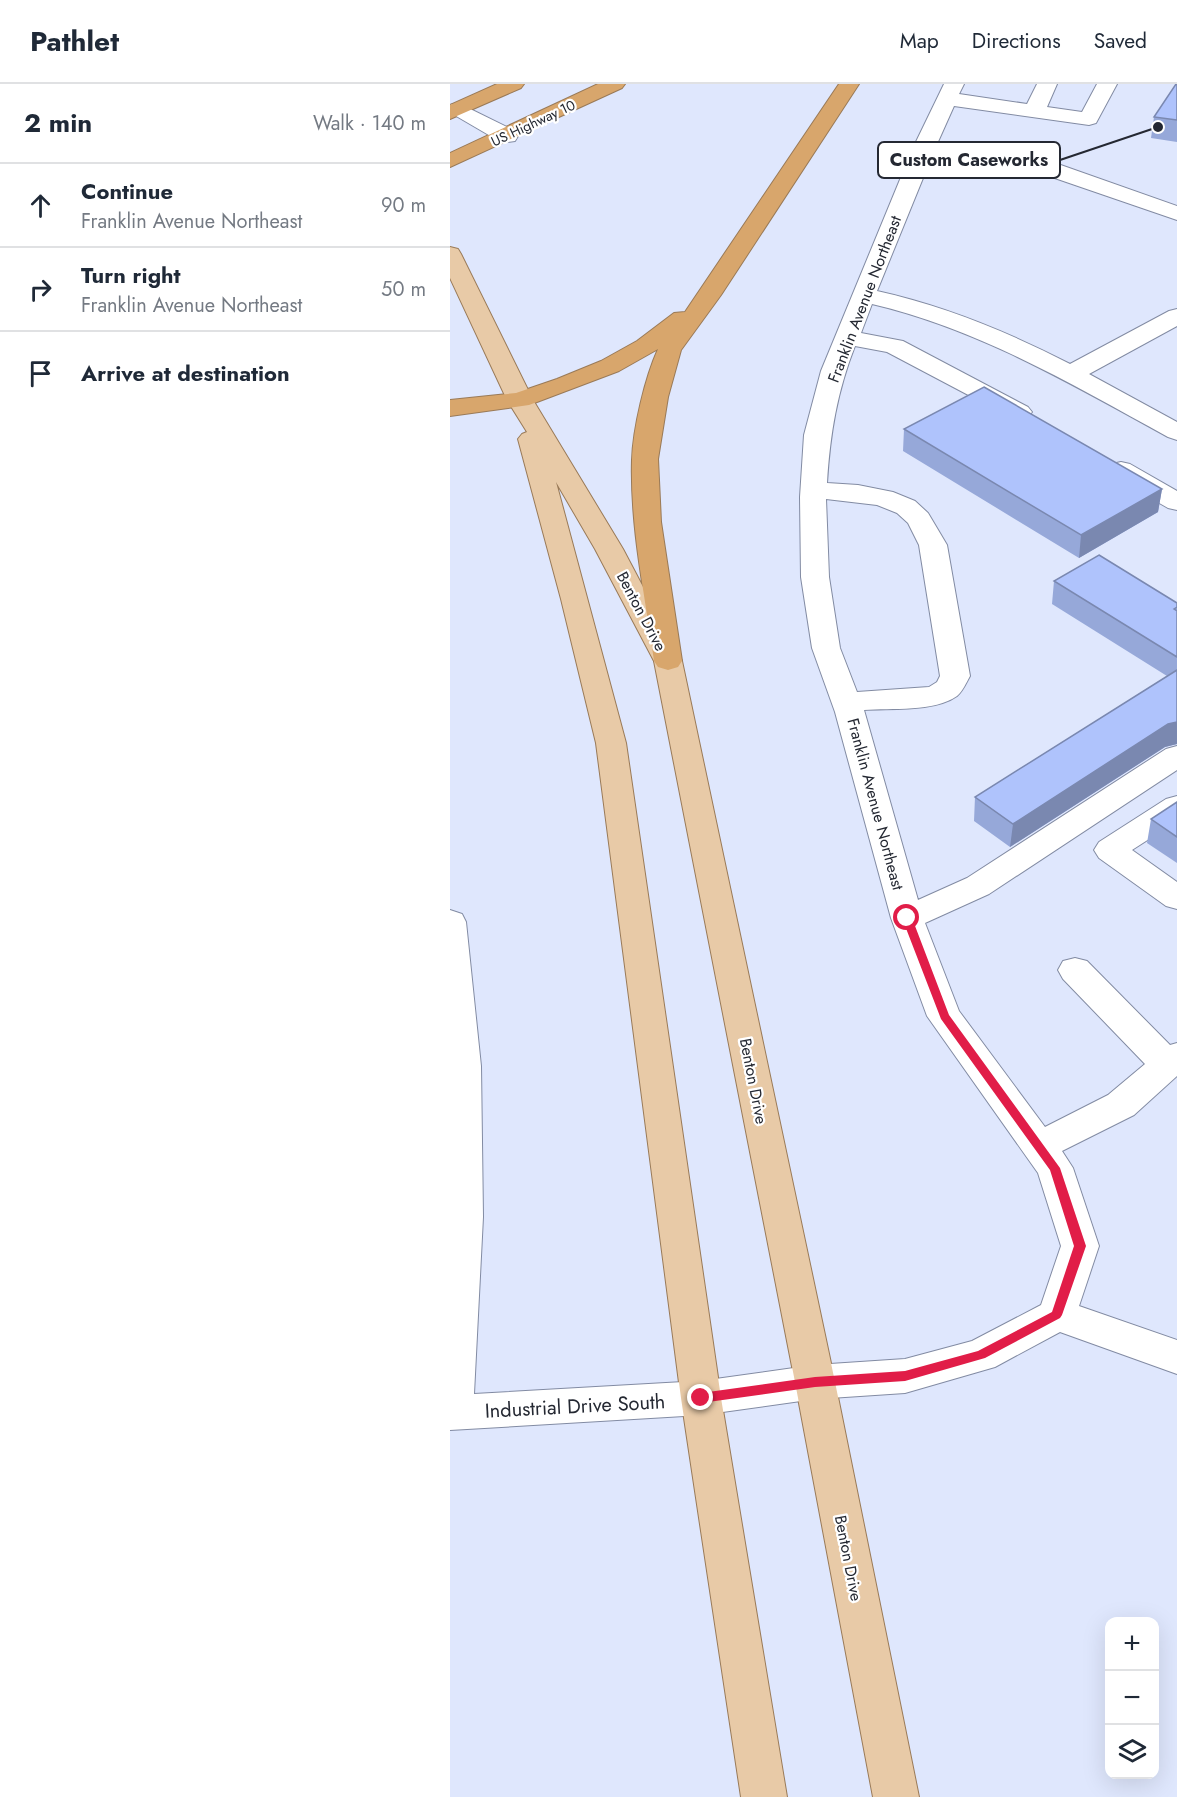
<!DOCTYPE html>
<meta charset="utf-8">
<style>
body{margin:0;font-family:Jost,sans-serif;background:#f2f2f3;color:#1f2937}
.controls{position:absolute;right:18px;bottom:18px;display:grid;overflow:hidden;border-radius:12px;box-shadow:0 6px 24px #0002}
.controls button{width:54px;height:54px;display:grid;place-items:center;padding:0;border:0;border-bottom:2px solid #e0e1e3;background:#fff;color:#1f2937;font:30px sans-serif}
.stop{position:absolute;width:18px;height:18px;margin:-14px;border:4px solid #e11d48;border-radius:50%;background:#fff}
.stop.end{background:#e11d48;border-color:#fff;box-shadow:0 2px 6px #0008}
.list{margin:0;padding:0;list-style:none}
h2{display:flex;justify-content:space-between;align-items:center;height:78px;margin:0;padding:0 24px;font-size:26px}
h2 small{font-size:20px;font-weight:400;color:#747a83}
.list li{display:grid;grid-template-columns:39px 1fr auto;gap:18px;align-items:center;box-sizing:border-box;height:84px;padding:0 24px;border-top:2px solid #e0e1e3}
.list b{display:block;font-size:22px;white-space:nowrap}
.list p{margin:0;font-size:20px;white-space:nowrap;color:#747a83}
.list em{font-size:20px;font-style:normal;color:#747a83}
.icon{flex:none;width:33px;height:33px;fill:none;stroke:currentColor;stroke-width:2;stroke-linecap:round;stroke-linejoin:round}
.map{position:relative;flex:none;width:727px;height:1713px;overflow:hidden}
header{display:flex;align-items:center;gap:36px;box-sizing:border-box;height:84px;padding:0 30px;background:#fff;border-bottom:2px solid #e0e1e3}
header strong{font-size:28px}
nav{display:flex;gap:33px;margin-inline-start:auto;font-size:21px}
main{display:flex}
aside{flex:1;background:#fff}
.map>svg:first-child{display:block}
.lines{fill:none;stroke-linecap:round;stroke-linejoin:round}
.minor-casing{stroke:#828ba3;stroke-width:2}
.major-casing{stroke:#997a58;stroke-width:2}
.highway-casing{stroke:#997a58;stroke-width:2}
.minor{fill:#fff;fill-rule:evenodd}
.major{fill:#e8caa7;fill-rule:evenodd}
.highway{fill:#d8a66c;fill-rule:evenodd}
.wall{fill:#96a8d9}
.shaded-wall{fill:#7a88b0}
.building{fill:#afc3fc;stroke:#7a88b0;stroke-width:1.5}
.route{fill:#e11d48}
.labels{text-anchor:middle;stroke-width:4.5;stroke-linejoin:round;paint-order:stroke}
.far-street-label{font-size:14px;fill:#242832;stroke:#fff}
.street-label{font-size:16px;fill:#242832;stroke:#fff}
.near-street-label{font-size:20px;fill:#242832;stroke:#fff}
.leader{fill:none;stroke:#242832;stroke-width:2}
.callout-dot{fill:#242832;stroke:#fff;stroke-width:2}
.callout{fill:#fff;stroke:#242832;stroke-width:2}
.callout-label{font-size:18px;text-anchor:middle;font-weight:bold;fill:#242832}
</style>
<header>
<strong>Pathlet</strong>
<nav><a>Map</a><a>Directions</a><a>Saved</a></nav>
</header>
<main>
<aside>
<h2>2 min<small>Walk · 140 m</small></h2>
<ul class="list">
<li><svg class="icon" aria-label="ahead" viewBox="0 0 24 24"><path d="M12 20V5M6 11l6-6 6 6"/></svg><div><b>Continue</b><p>Franklin Avenue Northeast</p></div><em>90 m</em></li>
<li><svg class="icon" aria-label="right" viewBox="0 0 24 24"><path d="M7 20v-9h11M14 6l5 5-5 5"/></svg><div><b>Turn right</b><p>Franklin Avenue Northeast</p></div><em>50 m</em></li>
<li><svg class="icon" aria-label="arrive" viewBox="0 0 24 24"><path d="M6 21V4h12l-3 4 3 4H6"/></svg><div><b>Arrive at destination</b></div></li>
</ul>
</aside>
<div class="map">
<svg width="727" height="1713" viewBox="0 0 727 1713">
<rect width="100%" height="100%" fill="#dfe7fd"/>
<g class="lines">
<g class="minor-casing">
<path id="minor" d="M494 0H514L509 10 577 20 587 0H607L597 23 632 28 647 0H667L646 39 639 41 504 22 487 60 605 79 727 122V136L593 90 482 72 427 207C495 222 558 248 620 280L719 227 727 225V242L639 290 727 338V356L718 353C623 301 529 245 422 220L411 249 453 257 578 323 582 328 578 333 569 336 560 333 437 268 405 262C387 308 380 350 377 399L408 401 443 408 465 417 478 429 497 461 520 592C516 599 513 607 507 612 485 628 441 624 414 626L468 816 517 794 716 665 727 662V686L539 810 475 839 509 927 595 1043 658 1011 695 980 613 895 608 886 613 877 625 874 637 877 720 961 727 959V992L684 1031 612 1067 623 1084 649 1162 629 1222 727 1256V1290L610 1248 545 1283 455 1309 365 1315 251 1331 0 1346V826L12 830 16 838 31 982 33 1133 24 1310 251 1297 365 1281 455 1275 522 1257 591 1221 611 1162 588 1089 477 932 441 834 385 628 362 564 351 493 350 413 354 351 371 287 463 64ZM376 415 427 421 447 429 458 439 469 461 490 592 487 598 479 603 407 608 390 564 379 493Z
M8 19 65 47 68 52 65 57 57 58 49 57 1 29 0 21Z
M671 378 680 380 727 407V426L718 424 662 392 658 386 662 380Z
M727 712V737L682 766 727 798V825L716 822 649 774 644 766 649 758 716 715Z"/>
</g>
<g class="major-casing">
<path id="major" d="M0 163 8 165 11 170 83 316 173 465 232 577 385 1298 469 1713H423L345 1298 204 577 145 465 106 398 176 659 271 1314 337 1713H291L231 1314 146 659 111 515 68 355 72 350 77 348 57 316 0 194Z"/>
</g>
<g class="highway-casing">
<path id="highway" d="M47 0H74L71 4 0 35V21Z
M148 0H175L172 4 0 83V69Z
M389 0H409L271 211 231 266 218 313 208 375 211 438 232 577 228 583 218 586 208 583 204 577C195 511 180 443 182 376 183 344 195 294 208 265L169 287 79 321 0 332V316L66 309 107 295 151 277 187 257 224 229 235 228Z"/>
</g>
<use href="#minor" class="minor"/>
<use href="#major" class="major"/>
<use href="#highway" class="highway"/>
</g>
<path class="wall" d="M727 0V58L701 54 704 33Z
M454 345 712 405 708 428 629 474 453 367Z
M604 497 727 519V660L715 663 560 763 524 737 525 713 717 592 602 520Z
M727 718V779L697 759 701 735Z"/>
<path class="shaded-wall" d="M712 405 708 428 629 474 631 451Z
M727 638V660L715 663 560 763 563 740 718 640Z"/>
<path class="building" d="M726 0H727V36L704 33Z
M534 303 712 405 631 451 454 345Z
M649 471 727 519V523L724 525 727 527V573L604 497Z
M727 586V638L718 640 563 740 525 713Z
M727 718V753L701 735Z"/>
<path class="route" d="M457 831 462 834 499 931 610 1084 636 1162 612 1231 610 1234 535 1274 455 1297 365 1303 251 1319 247 1318V1311L251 1309 365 1293 455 1287 528 1267 602 1228 624 1162 600 1086 491 935 452 834Z"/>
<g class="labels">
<g class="far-street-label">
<text transform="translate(83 39) rotate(-25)" y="5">US Highway 10</text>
</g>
<g class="street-label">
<text transform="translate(414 215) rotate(-69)" y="6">Franklin Avenue Northeast</text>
<text transform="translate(192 527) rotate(62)" y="6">Benton Drive</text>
<text transform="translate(426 720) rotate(75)" y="6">Franklin Avenue Northeast</text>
<text transform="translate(304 997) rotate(79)" y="6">Benton Drive</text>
<text transform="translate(399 1474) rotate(79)" y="6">Benton Drive</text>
</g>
<g class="near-street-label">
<text transform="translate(125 1322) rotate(-3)" y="7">Industrial Drive South</text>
</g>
</g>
<path class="leader" d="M708 43L610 76"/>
<circle class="callout-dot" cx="708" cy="43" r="6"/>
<rect class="callout" x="428" y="58" width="182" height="36" rx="6"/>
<g class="callout-label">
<text x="519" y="82">Custom Caseworks</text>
</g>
</svg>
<div class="controls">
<button>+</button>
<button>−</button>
<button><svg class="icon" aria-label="layers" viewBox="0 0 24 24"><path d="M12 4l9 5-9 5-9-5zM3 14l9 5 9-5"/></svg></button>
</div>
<div class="stop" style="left:457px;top:834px"></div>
<div class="stop end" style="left:251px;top:1314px"></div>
</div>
</main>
